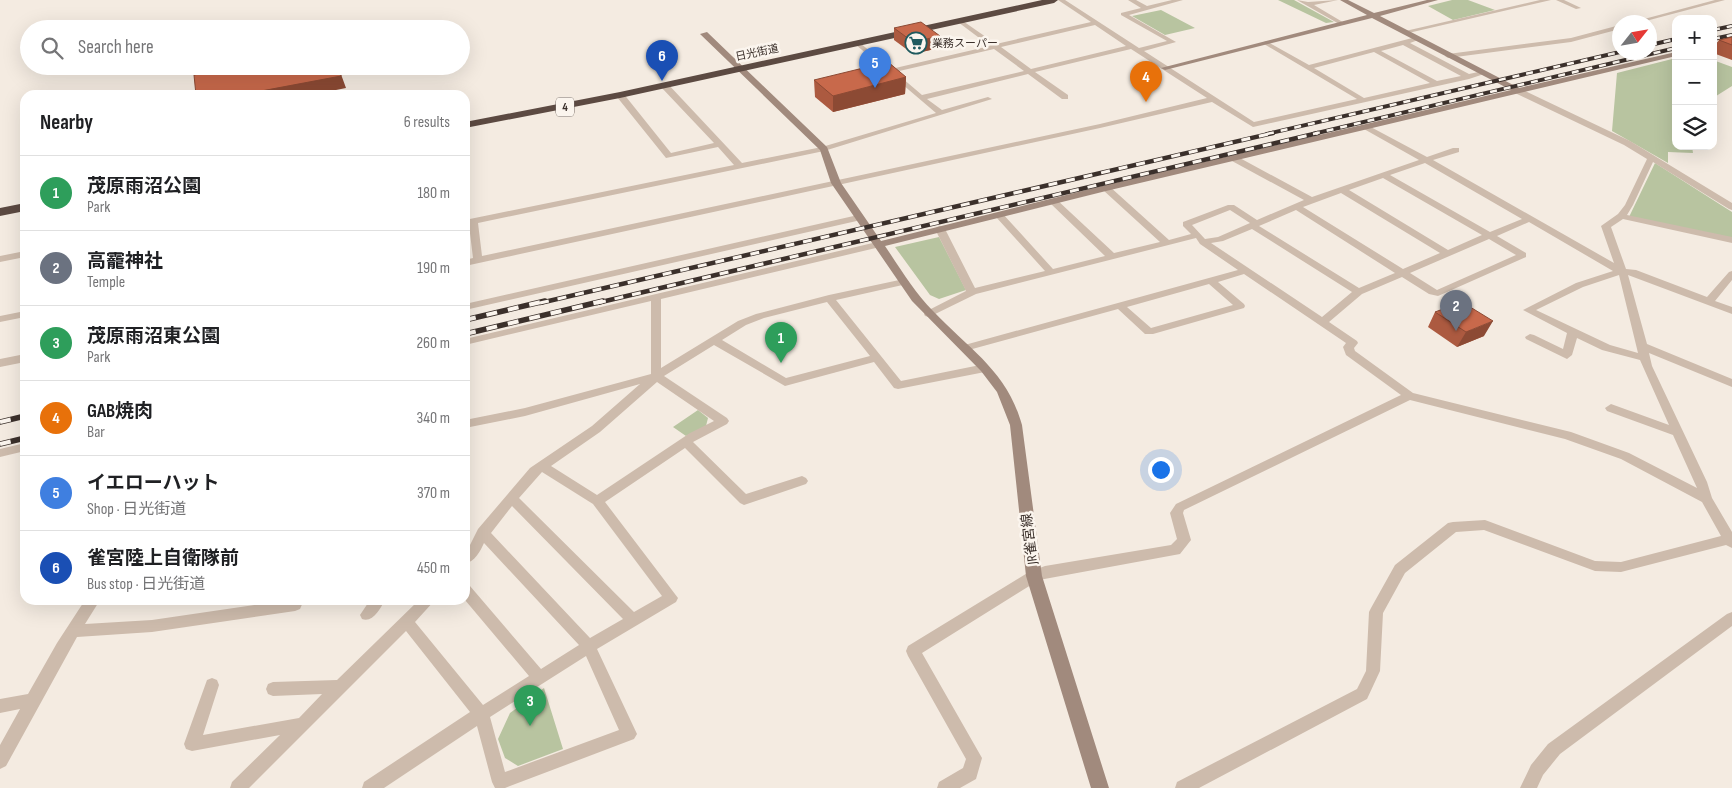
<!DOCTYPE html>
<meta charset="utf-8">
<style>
body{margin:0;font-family:"Sofia Sans Condensed","Noto Sans JP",sans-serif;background:#f6f6f6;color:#202124}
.controls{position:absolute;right:15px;top:15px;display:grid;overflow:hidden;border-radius:10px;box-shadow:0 5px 20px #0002}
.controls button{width:45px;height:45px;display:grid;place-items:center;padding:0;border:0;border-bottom:1px solid #e0e0e0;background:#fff;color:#202124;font:25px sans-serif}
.compass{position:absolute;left:1612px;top:15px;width:45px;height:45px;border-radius:50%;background:#fff;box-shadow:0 5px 20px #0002;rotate:59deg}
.you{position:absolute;left:1160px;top:469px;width:18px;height:18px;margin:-12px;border:4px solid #fff;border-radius:50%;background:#1a73e8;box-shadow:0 0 0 8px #1a73e833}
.badge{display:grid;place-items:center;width:32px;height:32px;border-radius:50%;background:#1f5a5e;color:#fff;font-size:16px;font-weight:700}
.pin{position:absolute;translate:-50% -41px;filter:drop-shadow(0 1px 2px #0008)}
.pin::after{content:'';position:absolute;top:26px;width:18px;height:15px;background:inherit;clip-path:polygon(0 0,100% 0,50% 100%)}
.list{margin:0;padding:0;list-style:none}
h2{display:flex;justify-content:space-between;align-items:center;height:65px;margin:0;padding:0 20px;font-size:21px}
h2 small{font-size:16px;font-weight:400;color:#757577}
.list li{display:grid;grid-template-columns:32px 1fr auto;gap:15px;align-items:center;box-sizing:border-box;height:75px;padding:0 20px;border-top:1px solid #e0e0e0}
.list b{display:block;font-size:19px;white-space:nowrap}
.list p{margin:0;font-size:16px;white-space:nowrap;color:#757577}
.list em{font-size:16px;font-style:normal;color:#757577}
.icon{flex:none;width:28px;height:28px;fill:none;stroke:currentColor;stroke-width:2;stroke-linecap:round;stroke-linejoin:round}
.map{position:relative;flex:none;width:1732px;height:788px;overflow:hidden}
.search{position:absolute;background:#fff;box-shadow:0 5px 20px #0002;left:20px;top:20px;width:450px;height:55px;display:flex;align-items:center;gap:12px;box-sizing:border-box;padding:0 18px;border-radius:28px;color:#757577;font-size:19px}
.panel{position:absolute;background:#fff;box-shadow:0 5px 20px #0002;left:20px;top:90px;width:450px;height:515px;border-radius:15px}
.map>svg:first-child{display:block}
.green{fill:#b8c4a0}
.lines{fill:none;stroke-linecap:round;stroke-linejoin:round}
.street{fill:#cdbbac;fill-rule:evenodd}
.secondary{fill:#a18a7d;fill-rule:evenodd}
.highway{fill:#5c4a42;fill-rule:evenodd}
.rail-far2-casing{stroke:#3b302b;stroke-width:4}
.rail-far1-casing{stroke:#3b302b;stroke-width:4.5}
.rail-casing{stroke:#3b302b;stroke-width:5.5}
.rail-far2{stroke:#fbf5ee;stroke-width:2.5;stroke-dasharray:7;stroke-linecap:butt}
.rail-far1{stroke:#fbf5ee;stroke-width:3;stroke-dasharray:9;stroke-linecap:butt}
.rail{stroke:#fbf5ee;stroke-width:4;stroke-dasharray:11;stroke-linecap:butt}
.wall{fill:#ac5a40}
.shaded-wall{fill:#8c4a34}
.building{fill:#c8694b;stroke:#8c4a34}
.labels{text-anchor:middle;stroke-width:5;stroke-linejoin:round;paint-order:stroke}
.far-poi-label{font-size:11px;fill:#3b302b;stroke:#fbf5ee;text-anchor:start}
.far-street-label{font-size:11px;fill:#3b302b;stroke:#fbf5ee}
.shield{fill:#fbf5ee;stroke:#756b66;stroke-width:1}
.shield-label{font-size:12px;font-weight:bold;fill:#3b302b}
.street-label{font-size:14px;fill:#3b302b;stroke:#fbf5ee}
</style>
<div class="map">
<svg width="1732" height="788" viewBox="0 0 1732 788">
<rect width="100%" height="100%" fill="#f4ebe1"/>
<path class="green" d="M1278 0H1294L1334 22 1326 23Z
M1452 0H1468L1495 10 1453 20 1428 6Z
M1161 10 1195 28 1165 35 1132 16Z
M1676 58V146H1692L1693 153 1668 152V163L1612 131 1617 73Z
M1713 60 1732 67V86L1713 98Z
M1655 163 1732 212V238L1629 217Z
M939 237 966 290 939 299 930 295 895 247Z
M698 410 708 418 706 426 686 436 673 427Z
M544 688 563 749 518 766 505 758 498 739 510 713Z"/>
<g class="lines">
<path class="street" d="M1058 0H1065L1139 48 1167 41 1121 15V13L1141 8 1128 0H1136L1147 6 1172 0H1183L1129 15 1176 42 1144 51 1254 122 1357 99 1264 44V42L1266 41 1309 65 1416 37 1419 39 1418 40 1410 43 1469 74 1483 71 1487 73 1469 79 1253 127 1212 102 1100 128 465 266V260L473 258 469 225 465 226V220L734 165 718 147 666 158 617 97V93H623L671 153 714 143 661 87 660 85 664 83H667L742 163 822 147 936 113 855 44V42H859L891 69 990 46 958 22 957 21 960 19 996 44 1091 22ZM1095 25 1126 46 1031 69 1001 47ZM1403 45 1461 76 1437 81 1381 51ZM994 49 1024 71 922 95 895 72ZM1131 49 1207 98 1100 124 482 256 478 223 824 151 992 99 988 97 942 110 927 99 1028 74 1062 99H1068V95L1035 72ZM1374 52 1430 83 1364 98 1314 68Z
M1297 0 1308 2 1338 0 1314 5 1346 24 1341 25Z
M1540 0H1551L1404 34 1401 32Z
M1556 0H1564L1581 8 1576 9Z
M1715 0H1725L1642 22H1633Z
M1620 25V29L1571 42 1448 58 1445 56 1448 54 1571 38Z
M1515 89H1521L1630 141 1732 203V210L1729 209 1653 162 1633 205 1627 215 1732 237V243L1623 219 1611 227 1626 269 1636 270 1707 297 1729 272 1732 271V280L1715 301 1732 307V314L1628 275 1647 344 1732 379V387L1649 353 1652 366 1707 482 1712 498 1732 532V548L1726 545 1621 572 1595 571 1484 530 1456 532 1405 573 1383 613 1380 671 1367 699 1199 788H1175L1177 782 1357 689 1366 671 1369 612 1371 608 1395 565 1448 523 1453 522 1485 520 1595 561 1621 562 1721 536 1702 502 1621 459 1565 439 1410 400 1184 510 1183 513 1191 540 1180 554 1039 580 922 653 982 758 976 779 960 788H937L939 782 963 768 966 759 908 656 906 651 908 646 1029 572 1045 566 1171 545 1177 539 1170 513 1176 504 1401 395 1346 355 1343 347 1346 343 1244 274 1218 282 1244 304 1245 306 1244 308 1153 334H1145L1118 309 965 351 961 350 960 348 961 346 1238 270 1200 244 1196 238 976 294 929 317 925 316 924 314 925 312 966 291 935 229 937 227 940 226 945 229 975 288 1045 271 996 217V213H1002L1053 269 1105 256 1050 203V199H1056L1114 253 1160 242 1103 190V186H1109L1169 240 1191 234 1183 226V222L1228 205H1234L1257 220 1304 200 1232 161V157H1238L1312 197 1419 160 1364 129V125H1367L1427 157 1453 148H1459V152L1433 160 1614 263 1601 226 1618 214 1625 205 1647 159 1624 145 1515 93ZM1425 163 1522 219 1490 232 1390 175ZM1383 178 1482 235 1448 250 1349 190ZM1341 193 1440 253 1403 269 1303 207ZM1230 210 1250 223 1218 237 1205 239 1192 225ZM1296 210 1395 273 1359 288 1259 226ZM1529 222 1613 271 1576 283 1523 310 1567 333 1563 349 1534 335 1530 334 1525 337 1526 339 1567 359 1572 355 1577 338 1602 350 1640 360 1669 425 1611 404 1605 408 1607 411 1673 435 1697 488 1629 453 1571 432 1413 393 1355 351 1354 348 1358 343 1357 341 1329 322 1362 294 1402 277 1429 294 1438 296 1526 257V253L1497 236ZM1252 229 1352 292 1322 317 1211 243 1223 241ZM1489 239 1516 255 1437 290 1410 273ZM1619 275 1638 353 1610 345 1536 310 1583 287ZM1209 284 1233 305 1151 328 1127 307Z
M858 215 863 218 861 220 465 310V304Z
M877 242 880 243V247L661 299V368L738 321 756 314 829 295 904 279 907 280 909 282 907 284 836 300 901 381 985 364 990 368 985 372 898 389 894 388 874 362 785 386 714 345 664 376 727 418 729 421 727 424 693 442 746 494 802 476 806 478 808 481 806 484 744 505 740 503 685 448 605 502 678 598 676 602 597 649 637 734 634 739 505 788H495L492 782 477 726 384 788H362L364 782 470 712 406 631 249 788H230L232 782 280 735 192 751 186 749 184 744 207 680 212 678 217 680 219 685 203 735 299 718 322 694 273 696 268 694 266 689 268 684 273 682 337 680 419 600H435L415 622 483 705 529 676 465 600V584L470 586 541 669 579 645 484 543C480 552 475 561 465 564V551L470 545 478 529 530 468 592 426 640 384 525 416 465 428V420L525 408 651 374V301L465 345V339ZM827 302 870 356 786 378 722 340 746 325 764 318ZM657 382 714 421 690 433 597 495 551 466 600 432ZM542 472 593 504 662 596 634 612 519 498ZM512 506 623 619 590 638 491 533ZM586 656 619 730 505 772 490 717Z
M25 251V257L0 262V256Z
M25 311V317L0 322V316Z
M25 354V362L0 367V359Z
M25 443V451L0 457V449Z
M85 600H100L85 624 152 620 289 600H304L300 609 295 611 152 632 77 637 6 766 0 769V745L20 709 0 713V699L28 694 57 643Z
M370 600H385C380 609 373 623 362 619L360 615Z
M1732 612V626L1560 754 1543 775 1537 788H1520L1531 765 1548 744 1727 614Z"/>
<path class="secondary" d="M1340 0H1348L1374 13 1427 0H1438L1380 16 1519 88 1676 52V56L1106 191 885 246C900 268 914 292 933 311 970 350 1007 371 1022 425L1042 576 1109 788H1091L1026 576 1010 425 997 392 981 371 912 301 831 183 820 150 700 34 707 32 827 147 841 183 881 241 1106 185 1511 90 1372 18 1165 70 1161 68 1367 15Z
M1732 39V43L1713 47V43Z"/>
<path class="highway" d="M1042 0H1058L1054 3 620 98 465 128V122L620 92Z
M25 203V211L0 216V208Z"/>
<g class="rail-far2-casing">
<path id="rail-far2" d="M1713 30 1732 26
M1713 39 1732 35
M1650 45 1676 39
M1267 134 1620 52
M1313 134 1676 48"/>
</g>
<g class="rail-far1-casing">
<path id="rail-far1" d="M540 303 1273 133
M597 303 1318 133"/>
</g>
<g class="rail-casing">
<path id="rail" d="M465 320 545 301
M465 334 603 301
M0 422 25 416
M0 444 25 438"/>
</g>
<use href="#rail-far2" class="rail-far2"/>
<use href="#rail-far1" class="rail-far1"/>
<use href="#rail" class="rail"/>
</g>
<path class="wall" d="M894 28 940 36 939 48 913 54 894 40Z
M1732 37V60L1713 53V49L1719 40Z
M906 77 905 94 833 112 815 97 814 80Z
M1435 312 1484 336 1457 347 1428 327Z"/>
<path class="shaded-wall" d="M940 36 939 48 913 54V42Z
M338 66 346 88 311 95H240Z
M906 77 905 94 833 112V96Z
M1493 321 1484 336 1457 347 1466 332Z"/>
<path class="building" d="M921 22 940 36 913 42 894 28Z
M1732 37V45L1719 40Z
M888 62 906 77 833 96 814 80Z
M240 66H338L341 76 240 95H196L194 75Z
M1462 302 1493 321 1466 332 1435 312Z"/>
<defs>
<g id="supermarket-ring" transform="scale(1.125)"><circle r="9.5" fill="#fbf5ee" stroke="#1f5a5e" stroke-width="1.5"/><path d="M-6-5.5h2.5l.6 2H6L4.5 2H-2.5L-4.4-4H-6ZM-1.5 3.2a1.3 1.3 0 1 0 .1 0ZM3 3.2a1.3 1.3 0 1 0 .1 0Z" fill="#1f5a5e"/></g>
</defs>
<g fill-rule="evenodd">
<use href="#supermarket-ring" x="916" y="43"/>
</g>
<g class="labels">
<g class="far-poi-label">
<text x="932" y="47">業務スーパー</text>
</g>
<g class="far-street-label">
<text transform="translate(757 52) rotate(-12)" y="4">日光街道</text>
</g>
<rect class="shield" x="556" y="97.5" width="18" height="19" rx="4"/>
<g class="shield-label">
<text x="565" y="111">4</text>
</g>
<g class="street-label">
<text transform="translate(1029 539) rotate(-97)" y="5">JR雀宮線</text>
</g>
</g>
</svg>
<div class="controls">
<button>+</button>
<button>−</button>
<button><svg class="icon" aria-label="layers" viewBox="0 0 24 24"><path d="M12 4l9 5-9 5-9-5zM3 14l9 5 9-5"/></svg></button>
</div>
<svg class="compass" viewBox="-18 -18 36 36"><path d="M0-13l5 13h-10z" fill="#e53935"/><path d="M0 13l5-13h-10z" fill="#757577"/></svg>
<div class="you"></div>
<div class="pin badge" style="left:781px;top:363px;background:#2e9e5b">1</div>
<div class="pin badge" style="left:1456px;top:331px;background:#6b7280">2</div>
<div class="pin badge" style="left:530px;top:726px;background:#2e9e5b">3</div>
<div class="pin badge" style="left:1146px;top:102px;background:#e8710a">4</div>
<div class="pin badge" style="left:875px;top:88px;background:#3f7fe0">5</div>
<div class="pin badge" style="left:662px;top:81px;background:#1a4fb4">6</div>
<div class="search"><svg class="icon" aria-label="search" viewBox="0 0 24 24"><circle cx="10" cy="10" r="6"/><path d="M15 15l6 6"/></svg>Search here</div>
<section class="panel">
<h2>Nearby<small>6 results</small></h2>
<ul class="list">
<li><span class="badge" style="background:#2e9e5b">1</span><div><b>茂原雨沼公園</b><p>Park</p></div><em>180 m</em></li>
<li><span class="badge" style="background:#6b7280">2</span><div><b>高靇神社</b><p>Temple</p></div><em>190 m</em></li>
<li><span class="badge" style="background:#2e9e5b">3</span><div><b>茂原雨沼東公園</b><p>Park</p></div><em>260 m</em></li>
<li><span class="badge" style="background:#e8710a">4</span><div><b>GAB焼肉</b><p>Bar</p></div><em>340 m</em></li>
<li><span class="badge" style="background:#3f7fe0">5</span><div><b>イエローハット</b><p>Shop · 日光街道</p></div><em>370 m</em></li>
<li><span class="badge" style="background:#1a4fb4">6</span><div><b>雀宮陸上自衛隊前</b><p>Bus stop · 日光街道</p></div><em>450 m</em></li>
</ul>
</section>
</div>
